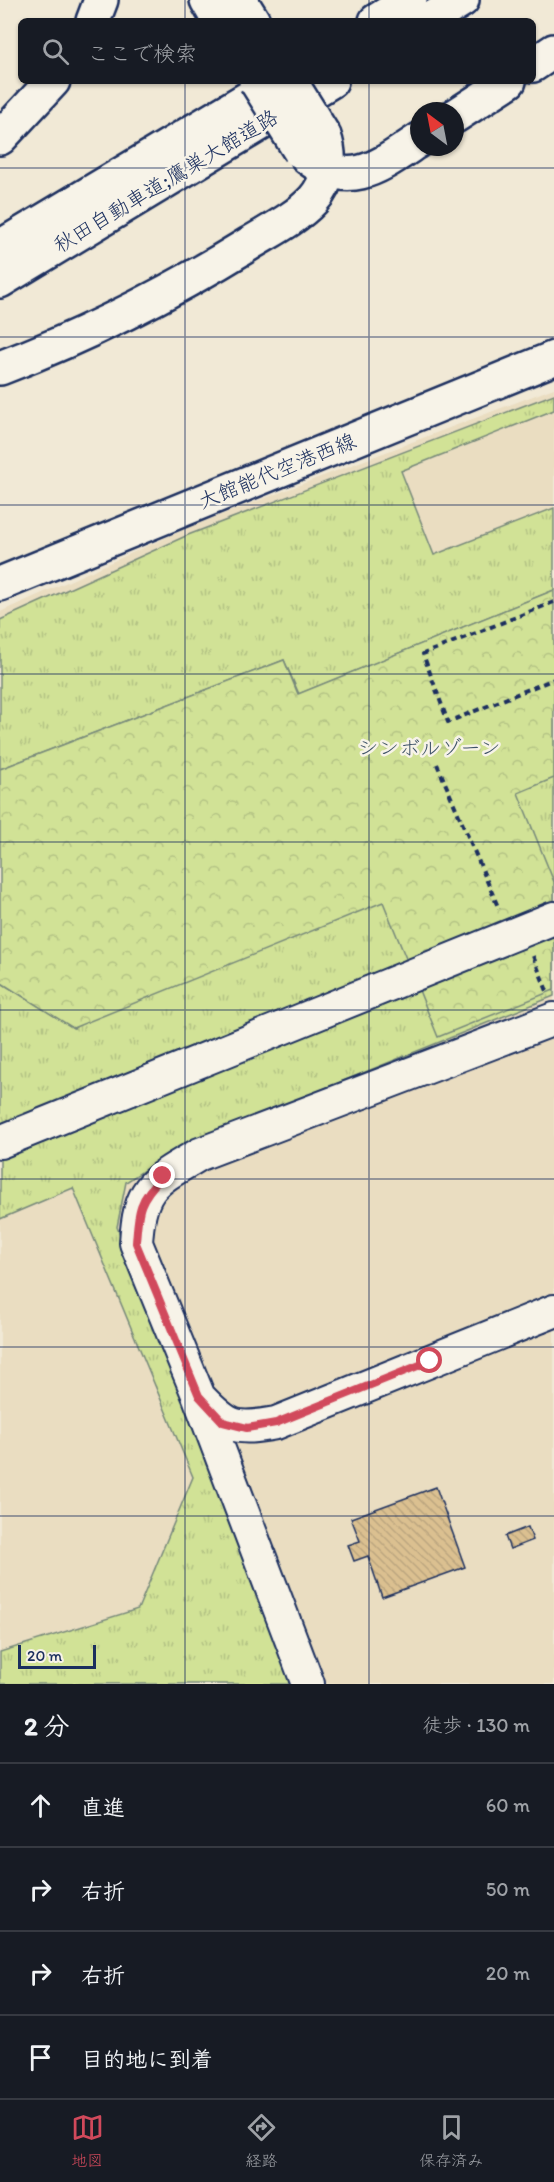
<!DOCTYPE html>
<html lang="ja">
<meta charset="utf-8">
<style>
body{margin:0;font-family:Itim,"Klee One",sans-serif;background:#20242c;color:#f1f3f6}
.compass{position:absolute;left:410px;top:102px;width:54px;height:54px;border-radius:50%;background:#171b24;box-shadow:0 2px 4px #0004;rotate:328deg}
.scale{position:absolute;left:18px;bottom:15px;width:78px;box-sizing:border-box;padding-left:6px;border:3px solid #1b2f5e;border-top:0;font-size:16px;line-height:21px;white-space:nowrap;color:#1b2f5e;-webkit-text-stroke:4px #f7f3e8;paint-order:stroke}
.stop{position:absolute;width:18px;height:18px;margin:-14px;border:4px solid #d1495b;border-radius:50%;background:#fff}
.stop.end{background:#d1495b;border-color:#fff;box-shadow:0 2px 6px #0008}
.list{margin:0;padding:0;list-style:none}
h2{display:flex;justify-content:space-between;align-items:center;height:78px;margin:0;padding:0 24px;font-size:26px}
h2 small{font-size:20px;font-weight:400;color:#9ea1a6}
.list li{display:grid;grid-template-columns:39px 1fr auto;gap:18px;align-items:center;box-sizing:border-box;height:84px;padding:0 24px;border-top:2px solid #363941}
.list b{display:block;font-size:22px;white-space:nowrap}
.list em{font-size:20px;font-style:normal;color:#9ea1a6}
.icon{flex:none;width:33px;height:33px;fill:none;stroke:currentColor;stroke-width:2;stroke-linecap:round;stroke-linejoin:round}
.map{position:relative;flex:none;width:554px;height:1684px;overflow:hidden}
.search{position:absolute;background:#171b24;box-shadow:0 2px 4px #0004;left:18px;right:18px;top:18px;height:66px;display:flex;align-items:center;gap:15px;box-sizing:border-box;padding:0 21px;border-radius:9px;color:#9ea1a6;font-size:22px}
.sheet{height:414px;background:#171b24}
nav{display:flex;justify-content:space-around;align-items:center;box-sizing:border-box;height:84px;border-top:2px solid #363941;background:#171b24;font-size:16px;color:#9ea1a6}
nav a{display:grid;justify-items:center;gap:3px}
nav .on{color:#d1495b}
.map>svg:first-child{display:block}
.built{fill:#eaddc1}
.grass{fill:url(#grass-tufts);stroke:#76887a;stroke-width:1.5}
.forest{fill:url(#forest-crowns);stroke:#76887a;stroke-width:1.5}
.building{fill:url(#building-back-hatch);stroke:#1b2f5e;stroke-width:1.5}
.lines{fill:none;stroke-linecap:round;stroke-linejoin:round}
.minor-casing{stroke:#1b2f5e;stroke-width:36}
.major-casing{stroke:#1b2f5e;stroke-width:38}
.highway-casing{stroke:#1b2f5e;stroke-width:38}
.path{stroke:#1b2f5e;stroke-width:4;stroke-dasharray:6 4.5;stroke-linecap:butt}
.minor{stroke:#f7f3e8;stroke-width:32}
.major{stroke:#f7f3e8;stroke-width:33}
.highway{stroke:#f7f3e8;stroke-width:33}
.highway-bridge-casing{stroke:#1b2f5e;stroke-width:38;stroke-linecap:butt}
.highway-bridge{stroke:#f7f3e8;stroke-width:33}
.route{stroke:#d1495b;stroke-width:8}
.grid{fill:none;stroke:#1b2f5e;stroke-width:1.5;stroke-opacity:0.55}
.labels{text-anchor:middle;stroke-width:5;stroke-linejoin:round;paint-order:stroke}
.street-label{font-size:21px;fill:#1b2f5e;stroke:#f7f3e8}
.park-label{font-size:21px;fill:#3f5369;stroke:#f7f3e8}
</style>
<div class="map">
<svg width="554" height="1684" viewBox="0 0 554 1684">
<defs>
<pattern id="grass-tufts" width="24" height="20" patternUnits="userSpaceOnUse" patternTransform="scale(1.5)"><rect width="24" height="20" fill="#d1e296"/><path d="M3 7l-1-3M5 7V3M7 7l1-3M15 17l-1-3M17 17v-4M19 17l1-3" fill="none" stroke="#b3c284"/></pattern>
<pattern id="forest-crowns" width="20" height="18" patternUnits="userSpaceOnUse" patternTransform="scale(1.5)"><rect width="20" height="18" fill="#d1e296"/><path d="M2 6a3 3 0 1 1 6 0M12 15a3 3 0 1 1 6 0" fill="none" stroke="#b3c284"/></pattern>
<pattern id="building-back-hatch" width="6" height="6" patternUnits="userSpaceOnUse" patternTransform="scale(1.5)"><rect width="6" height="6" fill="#dbc090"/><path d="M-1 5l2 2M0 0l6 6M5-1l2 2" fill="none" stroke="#bba57f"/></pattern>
</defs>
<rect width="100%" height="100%" fill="#f1e9d6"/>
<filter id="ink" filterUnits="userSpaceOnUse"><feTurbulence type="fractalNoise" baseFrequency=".0167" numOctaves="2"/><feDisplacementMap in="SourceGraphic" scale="12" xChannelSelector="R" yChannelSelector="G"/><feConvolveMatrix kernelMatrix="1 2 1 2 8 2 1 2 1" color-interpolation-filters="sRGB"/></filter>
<g filter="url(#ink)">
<path class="built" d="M554 388V1684H248L0 1660V612L192 526Z"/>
<path class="grass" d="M554 394V410L401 471 434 555 554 508V590L299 694 284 660 0 769V620L188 535Z
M554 721V907L0 1125V982L74 1028Z
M554 926V996L231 1126 169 1154 126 1182 117 1227 295 1684H0V1652L138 1609 193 1477 73 1188 0 1219V1154Z"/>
<path class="forest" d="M554 590V778L518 793 554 882V990L438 1037 383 902 73 1028 0 982V769L284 660 298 694Z"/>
<path class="building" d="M436 1487 465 1567 382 1597 368 1556 354 1561 348 1545 360 1541 351 1518Z
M528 1527 533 1540 510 1549 505 1536Z"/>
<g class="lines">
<g class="minor-casing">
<path id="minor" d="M0 1142 554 918
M201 1399C230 1429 236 1430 276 1423L554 1311
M308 1684 199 1397 136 1243C139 1186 154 1181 200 1154L554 1019"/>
</g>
<g class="major-casing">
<path id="major" d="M0 584 554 358"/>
</g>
<g class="highway-casing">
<path id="highway" d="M207 0 219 21
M240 0 253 21
M93 21 101 0
M376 21 410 0
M428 21 462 0
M533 65 554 51
M455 116 509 81
M0 138 53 81
M308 158C351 191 381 165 419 140
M0 247 277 81
M0 281 331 81
M0 368C87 335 170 293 249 244 270 231 295 219 313 200 329 183 332 158 324 136"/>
</g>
<path class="path" d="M554 602 423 654 448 722 554 679
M437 764 499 909
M533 956 547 991"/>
<use href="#minor" class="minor"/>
<use href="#major" class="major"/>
<use href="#highway" class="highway"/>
<g class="highway-bridge-casing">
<path id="highway-bridge" d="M256 81 300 151
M290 81 324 136"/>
</g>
<use href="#highway-bridge" class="highway-bridge"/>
</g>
</g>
<g class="lines" filter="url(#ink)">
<path class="route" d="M163 1176C139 1199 138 1210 136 1243L199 1396 223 1422 247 1428 276 1423 430 1361"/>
</g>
<path class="grid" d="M185 0V21M369 0V21M185 81V1684M369 81V1684M0 168H554M0 337H554M0 505H554M0 674H554M0 842H554M0 1010H554M0 1179H554M0 1347H554M0 1516H554"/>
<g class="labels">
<g class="street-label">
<text transform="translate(166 181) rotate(-31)" y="7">秋田自動車道;鷹巣大館道路</text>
<text transform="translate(277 471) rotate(-22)" y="7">大館能代空港西線</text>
</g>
<g class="park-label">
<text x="429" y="755">シンボルゾーン</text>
</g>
</g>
</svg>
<svg class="compass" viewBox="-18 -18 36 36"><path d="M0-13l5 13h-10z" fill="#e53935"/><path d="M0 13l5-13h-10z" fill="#9ea1a6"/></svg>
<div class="scale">20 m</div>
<div class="stop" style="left:430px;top:1361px"></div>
<div class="stop end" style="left:163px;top:1176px"></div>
<div class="search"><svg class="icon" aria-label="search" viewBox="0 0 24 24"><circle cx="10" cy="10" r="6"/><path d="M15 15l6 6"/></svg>ここで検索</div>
</div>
<section class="sheet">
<h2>2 分<small>徒歩 · 130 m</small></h2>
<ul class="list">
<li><svg class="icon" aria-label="ahead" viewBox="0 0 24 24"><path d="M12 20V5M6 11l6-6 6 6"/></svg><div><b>直進</b></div><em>60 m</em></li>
<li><svg class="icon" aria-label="right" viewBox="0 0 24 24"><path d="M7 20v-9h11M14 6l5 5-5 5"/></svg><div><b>右折</b></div><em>50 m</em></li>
<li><svg class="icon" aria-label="right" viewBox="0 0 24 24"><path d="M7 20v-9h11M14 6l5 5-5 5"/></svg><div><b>右折</b></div><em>20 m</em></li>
<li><svg class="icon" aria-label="arrive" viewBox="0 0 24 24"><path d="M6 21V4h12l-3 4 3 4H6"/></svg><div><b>目的地に到着</b></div></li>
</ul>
</section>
<nav>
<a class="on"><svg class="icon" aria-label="map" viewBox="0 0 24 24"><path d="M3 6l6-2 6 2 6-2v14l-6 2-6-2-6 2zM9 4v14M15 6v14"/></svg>地図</a>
<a><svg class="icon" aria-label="directions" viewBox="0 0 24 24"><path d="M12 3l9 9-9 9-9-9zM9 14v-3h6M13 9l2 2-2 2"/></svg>経路</a>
<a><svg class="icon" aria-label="saved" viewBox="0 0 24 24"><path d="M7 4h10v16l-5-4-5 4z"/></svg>保存済み</a>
</nav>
